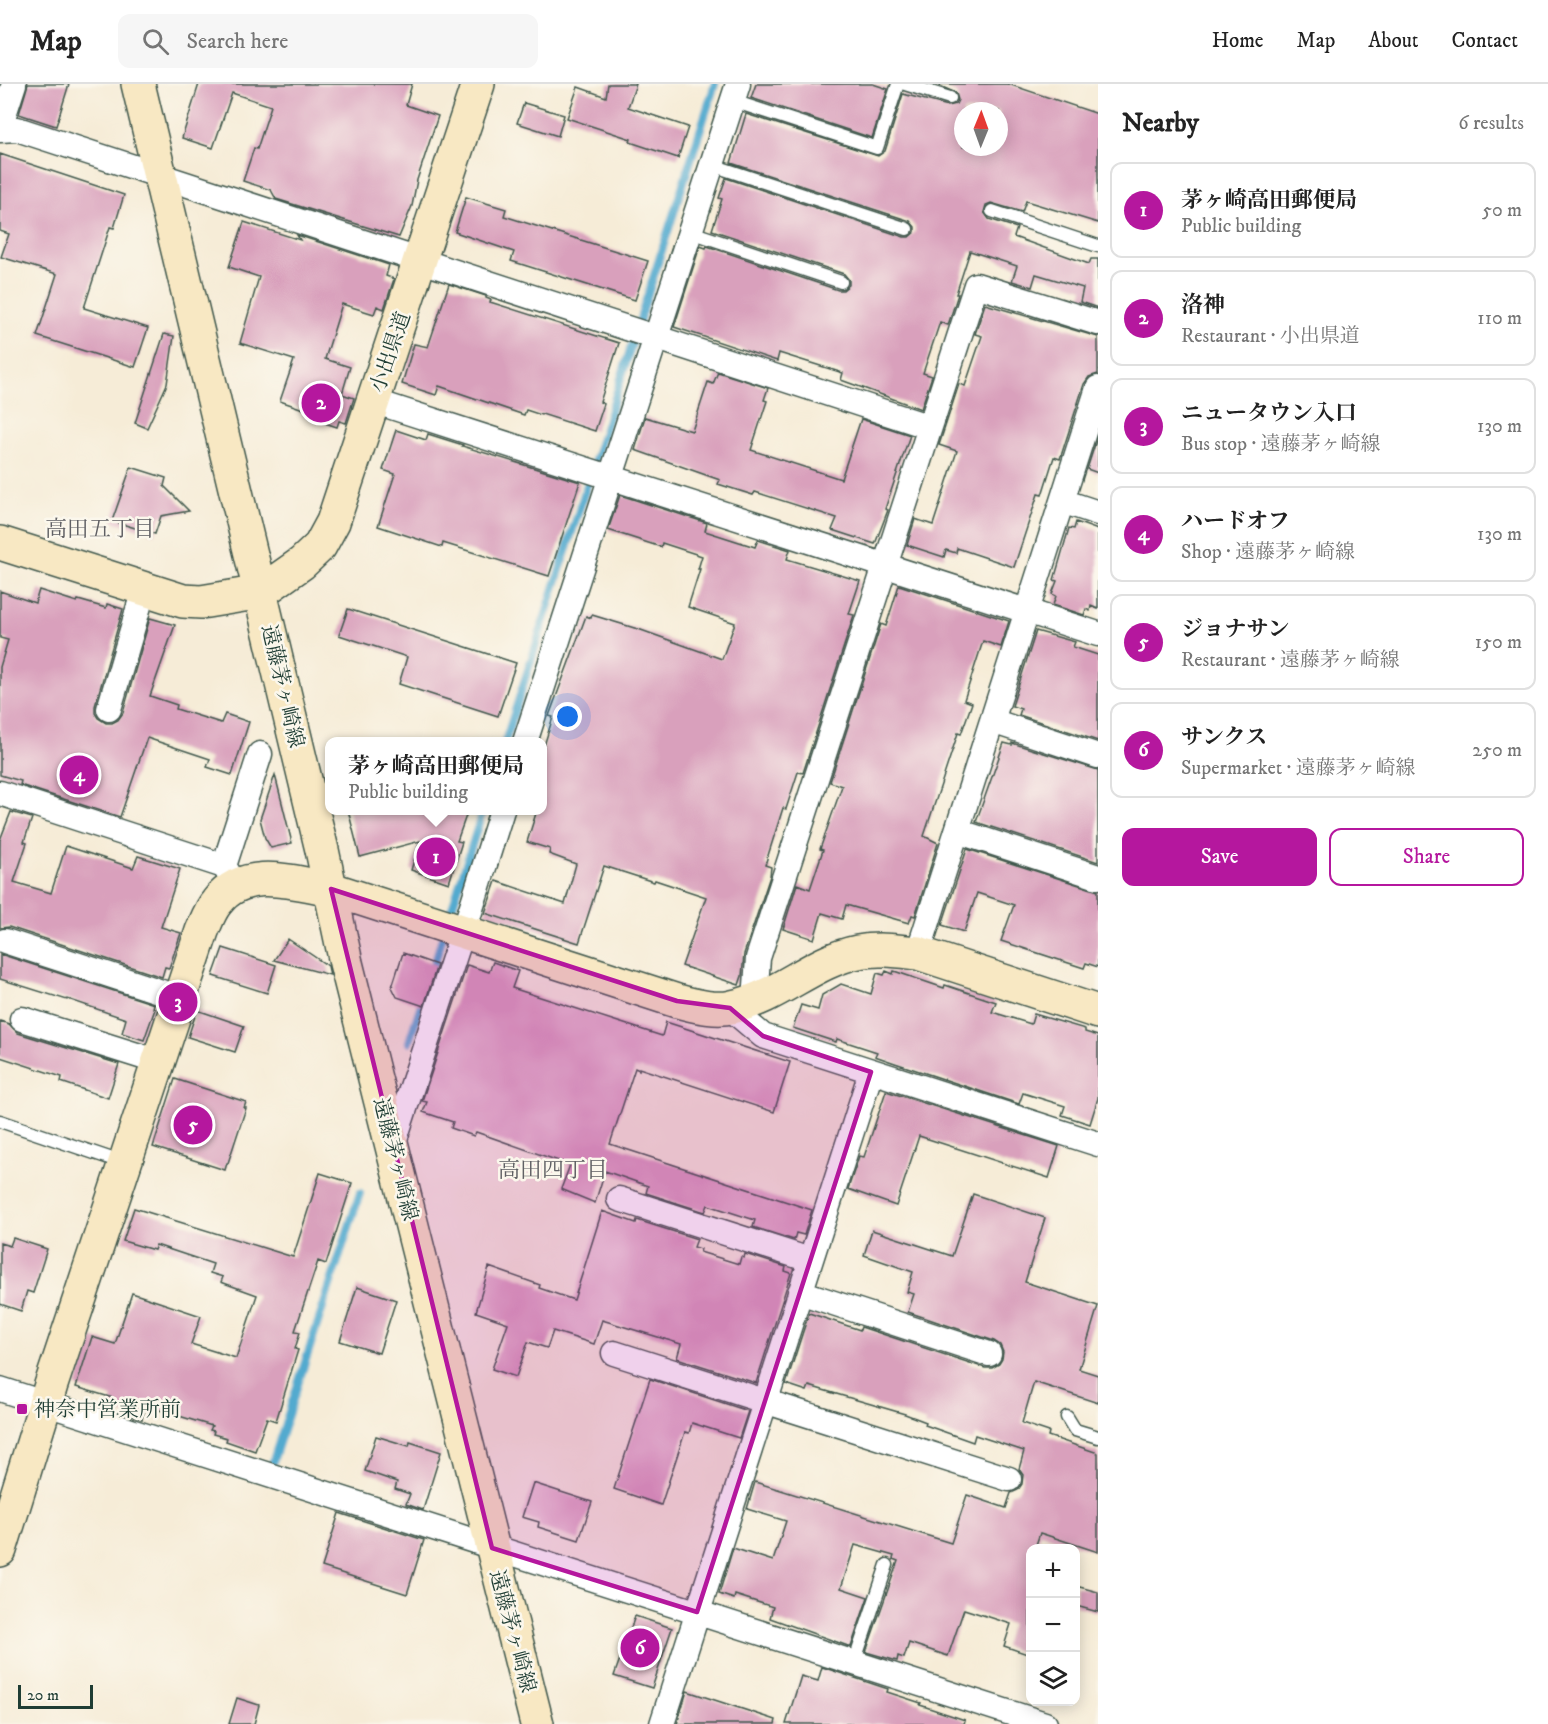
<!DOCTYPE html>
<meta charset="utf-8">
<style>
body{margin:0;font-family:"IM FELL DW Pica","Noto Serif JP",serif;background:#f6f6f6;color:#222}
.controls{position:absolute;right:18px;bottom:18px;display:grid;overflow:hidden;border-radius:12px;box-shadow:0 3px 15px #0003}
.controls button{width:54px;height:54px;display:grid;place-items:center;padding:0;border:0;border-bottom:2px solid #e0e0e0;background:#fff;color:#222;font:30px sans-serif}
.compass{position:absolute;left:954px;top:18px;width:54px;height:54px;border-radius:50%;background:#fff;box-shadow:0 3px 15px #0003;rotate:1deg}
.scale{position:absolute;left:18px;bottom:15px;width:75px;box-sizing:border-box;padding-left:6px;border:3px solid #1f3d34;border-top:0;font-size:16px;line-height:21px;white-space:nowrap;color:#1f3d34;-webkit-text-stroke:4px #fbf7ec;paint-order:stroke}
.you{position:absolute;left:568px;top:633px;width:21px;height:21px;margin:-15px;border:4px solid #fff;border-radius:50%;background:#1a73e8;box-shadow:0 0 0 9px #1a73e833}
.badge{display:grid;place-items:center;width:39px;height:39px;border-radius:50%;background:#b5179e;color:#fff;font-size:20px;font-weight:700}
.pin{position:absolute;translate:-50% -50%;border:3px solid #fff;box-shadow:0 2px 6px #0006}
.popup{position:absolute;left:325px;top:653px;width:222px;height:78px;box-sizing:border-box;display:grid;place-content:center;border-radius:12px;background:#fff;filter:drop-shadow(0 2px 4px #0005);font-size:20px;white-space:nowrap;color:#767676}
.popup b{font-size:22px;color:#222}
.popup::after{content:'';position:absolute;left:50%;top:100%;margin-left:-12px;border:12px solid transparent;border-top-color:#fff}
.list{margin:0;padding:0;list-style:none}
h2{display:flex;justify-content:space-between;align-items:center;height:78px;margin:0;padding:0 24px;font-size:26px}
h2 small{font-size:20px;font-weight:400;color:#767676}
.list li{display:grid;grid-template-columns:39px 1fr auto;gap:18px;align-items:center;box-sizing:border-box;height:96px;margin:0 12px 12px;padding:0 12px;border:2px solid #e0e0e0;border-radius:12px}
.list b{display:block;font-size:22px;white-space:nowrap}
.list p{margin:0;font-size:20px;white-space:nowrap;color:#767676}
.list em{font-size:20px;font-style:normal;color:#767676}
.actions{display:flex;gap:12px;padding:18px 24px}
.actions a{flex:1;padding:14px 0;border:2px solid #b5179e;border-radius:12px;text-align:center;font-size:21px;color:#b5179e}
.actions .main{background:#b5179e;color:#fff}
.icon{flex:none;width:33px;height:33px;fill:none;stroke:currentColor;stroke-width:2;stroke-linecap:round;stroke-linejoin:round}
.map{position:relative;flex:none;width:1098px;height:1640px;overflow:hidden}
header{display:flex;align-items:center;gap:36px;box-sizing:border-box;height:84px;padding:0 30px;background:#fff;border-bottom:2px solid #e0e0e0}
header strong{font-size:28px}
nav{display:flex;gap:33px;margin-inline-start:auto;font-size:21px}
.search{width:420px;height:54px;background:#f6f6f6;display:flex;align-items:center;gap:15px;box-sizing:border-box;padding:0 21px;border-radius:12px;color:#767676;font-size:22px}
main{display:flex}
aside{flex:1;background:#fff}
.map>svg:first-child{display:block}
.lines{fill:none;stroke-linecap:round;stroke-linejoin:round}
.stream{stroke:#52aacf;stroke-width:8}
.building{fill:#d9a0bc;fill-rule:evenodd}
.lane-casing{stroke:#3f574c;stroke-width:15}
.street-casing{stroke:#3f574c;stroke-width:27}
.secondary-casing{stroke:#3f574c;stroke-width:36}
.lane{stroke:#fff;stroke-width:12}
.street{stroke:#fff;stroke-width:24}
.secondary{stroke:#f8e8c3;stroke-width:33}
.marked{fill:#b5179e;fill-opacity:0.2;stroke:#b5179e;stroke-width:4.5;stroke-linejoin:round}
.poi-dot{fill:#b5179e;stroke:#fbf7ec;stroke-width:2}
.labels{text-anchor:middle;stroke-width:5;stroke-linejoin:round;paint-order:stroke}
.street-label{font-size:21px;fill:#1f3d34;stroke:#fbf7ec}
.poi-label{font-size:21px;fill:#1f3d34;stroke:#fbf7ec;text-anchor:start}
.neighbourhood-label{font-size:22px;fill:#606064;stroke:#fbf7ec}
</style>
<header>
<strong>Map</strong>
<div class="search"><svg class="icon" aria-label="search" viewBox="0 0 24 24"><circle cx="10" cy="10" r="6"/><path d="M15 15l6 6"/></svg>Search here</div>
<nav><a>Home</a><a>Map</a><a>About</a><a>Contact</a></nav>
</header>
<main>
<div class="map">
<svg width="1098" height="1640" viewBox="0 0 1098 1640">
<rect width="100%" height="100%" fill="#fbf7ec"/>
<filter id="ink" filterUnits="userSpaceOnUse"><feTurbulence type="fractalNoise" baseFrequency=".0167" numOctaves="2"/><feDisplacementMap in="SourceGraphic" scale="12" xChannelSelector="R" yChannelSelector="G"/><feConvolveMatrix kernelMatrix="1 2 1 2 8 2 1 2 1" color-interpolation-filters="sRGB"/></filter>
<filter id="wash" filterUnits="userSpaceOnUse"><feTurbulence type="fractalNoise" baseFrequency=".008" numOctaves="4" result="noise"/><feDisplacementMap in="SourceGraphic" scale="24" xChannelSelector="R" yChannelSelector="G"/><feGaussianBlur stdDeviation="1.35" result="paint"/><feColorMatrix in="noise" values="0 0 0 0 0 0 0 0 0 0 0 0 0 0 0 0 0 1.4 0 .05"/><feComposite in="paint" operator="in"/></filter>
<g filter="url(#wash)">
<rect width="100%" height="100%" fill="#f6ecd7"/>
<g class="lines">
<path class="stream" d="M505 658 715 0
M448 837 483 726
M432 888 443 851
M409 958 423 914
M271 1383 360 1109"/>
</g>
<g id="blocks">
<path class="building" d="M28 0H69L56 42 19 30Z
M199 0H412L406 21 438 32 417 96 412 122 399 153 276 115 271 106 243 97 254 64 257 65 271 22 232 9 213 64 182 54Z
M608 0H636L628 23 688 43 678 74 630 58 631 55 567 34 578 3 606 13Z
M756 0H873L888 5 872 54 751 14Z
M940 0H1008L1098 30V139L1026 117 1022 128 991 119 986 121 984 128 989 135 1017 144 1014 153 1089 180 1091 175H1098V224L1080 218 1083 204 1036 190 1032 203 1012 197 1017 182 970 167 956 210H958L948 241 940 238 923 289 932 292 921 325 841 296 843 289 779 269 777 277 674 243 700 162 706 164 707 162 838 206H843L849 201V196L844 190 712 146 722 115 719 114 726 94 904 153H909L915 148V143L910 137 731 79 746 30 878 72 885 67 903 10 948 22 956 20 958 16 956 9 940 2ZM963 27H999V63H963Z
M524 19 564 31 558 52 517 39Z
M0 70 124 111 114 144 110 143 84 224 148 244 135 283 37 252 57 190 1 173 9 150 0 147Z
M466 113 506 125 504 132 648 177 635 216 511 177 514 168 455 148Z
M244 138 300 156 297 151 389 181 386 192 394 195 384 225 377 222 374 230 342 220 325 275 350 283 342 310 354 314 346 339 339 337 337 343 313 335 315 329 280 317 294 276 240 259 259 193 229 183Z
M449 200 486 212V214L491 216 490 218 619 259 600 318 604 320 595 347 542 330 541 331 526 326 524 331 439 302 436 311 402 300 414 260 428 263Z
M985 220 1098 253V290L1089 293 1084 300 1060 375 1054 373 1042 411 1038 410 1014 483 957 464 956 469 946 466 944 473 907 461 915 435 933 441 957 367 939 361 959 300 965 302 982 252 975 250Z
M164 250 174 252 167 300 147 344 135 339Z
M718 288 768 304 764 316 767 317 751 366 841 395 861 335 910 351 885 425 888 426 875 460 832 446 837 434 755 408 753 411 718 400 720 396 635 366 645 333 692 347 708 298 713 300Z
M396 346 426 356 428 350 463 361 462 362 580 398 549 492 443 459 442 463 378 442 395 390 383 386Z
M1098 351V389L1087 385Z
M131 383 166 394 164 402 189 427 161 432 155 450 112 437Z
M620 411 707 439 705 447 755 463 758 456 790 466 787 475 860 497 849 530 854 531 803 689 798 688 786 725 783 724 765 781 771 783 770 792 744 870 742 892 739 901 682 882 706 813 655 796 654 798 604 782 579 859 485 829 496 797 565 820 576 780 549 770 550 765 527 758 537 726H543V665L553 633 549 632 586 532 591 534 592 531 641 546 722 575 735 539 688 523 700 485H698L702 472 662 459 661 463 608 446Z
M1076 438 1098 446V525L1091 522 1090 527 1086 525 1084 531 1053 521 1056 512 1052 510 1057 497 1054 496 1069 444 1074 445Z
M899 501 1009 537 1001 563 983 557 964 616 972 619 961 650 958 649 924 752 938 759 915 832 912 831 909 839 846 821 842 835 822 829 814 855 783 845 797 800 810 805 823 766 820 765 842 702 830 698 881 540 886 542Z
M39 506 77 518 78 516 106 524 107 520 123 525 95 622V629L98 634 106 639H112L118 636 123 629 150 534 175 541 150 612 177 621 176 625 221 639 225 630 249 638 232 691 207 683 210 675 147 654 120 733 20 701 21 697 0 691V583L8 556 0 554V507L35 519Z
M348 525 516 579 498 632 399 600 407 573 339 551Z
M1036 547 1075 558 1073 563 1098 571V657L1019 631 1021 625 1012 622Z
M1004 659 1012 661V659L1098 686V778L976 738Z
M275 691 292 759 271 764 265 754 260 735Z
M348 726H468L457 757 462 758 449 799 411 786 420 757 360 773Z
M11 728 32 734 24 758 27 759 14 798 51 809 66 762 133 784 138 772 180 785 161 843 181 849 169 884 165 883 162 893 9 843 0 844V756Z
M967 765 1098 807V883L1086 879 1084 884 1001 857 1014 821 977 809 964 848 942 841Z
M288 855 328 882 330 891 274 876Z
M223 864 276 881 267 909 213 892Z
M403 869 437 881 424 922 397 913 392 903Z
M0 870 154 920 153 924 155 925 144 956 122 949 126 935 68 915 67 916 0 895Z
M493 878 518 887 512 904 662 952 666 938 790 978 774 1028 639 984V986L635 984 610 1060 812 1126 804 1151 796 1149 794 1156 753 1143 755 1136 708 1121 705 1128 646 1109 648 1102 605 1087 595 1119 561 1105 570 1081 476 1048 474 1052 451 1044 453 1038 423 1028 427 1018 422 1017 467 881 489 888Z
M886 887 893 890 894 887 944 904 945 901 996 918 992 928 1031 940 1034 930 1085 945V948L1098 952V1014L1090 1040 1062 1031 1065 1022 1023 1009 1019 1020 895 979 875 972 877 968 837 955 836 958 793 944 801 921 818 926 822 911 841 900 871 910 877 889 884 891Z
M197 926 244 942 235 968 188 953Z
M0 937 9 940 18 949 119 980 108 1014 61 998 62 993 0 973Z
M175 995 246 1018 244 1024H246L228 1079H227L225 1086 153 1063Z
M886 1007 1059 1062 1049 1094 919 1052 896 1122 848 1105 859 1072 864 1073Z
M320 1089 352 1099 326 1180 318 1177 295 1247 300 1248 295 1265 298 1266 276 1337 267 1334 255 1367 226 1357 227 1354 213 1350 214 1347 210 1346 212 1342 146 1322 142 1335 109 1325 113 1314 76 1303 92 1253 115 1260 132 1209 201 1232 191 1260 236 1274 257 1211 221 1198 223 1193 210 1189 213 1180 156 1161 154 1166 123 1157 134 1124 293 1173Z
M973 1110 1045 1134 1025 1198 1098 1222 1079 1285 1098 1291V1319L1034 1298 1022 1339 1049 1348 1048 1352 1098 1369V1468L1040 1449 1035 1464H1030V1571L1004 1562 1011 1540 964 1525 948 1572 909 1559 904 1574 898 1572 897 1577 866 1568 898 1477 893 1475 894 1472 855 1461 841 1504 868 1513 851 1563 770 1534 773 1523 735 1511 734 1515 719 1510 733 1464 773 1477 786 1437 747 1425 755 1398 951 1459 967 1411 1006 1424 1011 1409 1018 1406 1022 1400 1023 1391 1019 1385 1024 1367 975 1351 973 1358 925 1341 926 1338 905 1330 809 1302 807 1307 786 1300 809 1229 860 1246 861 1243 985 1284H992L999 1280 1002 1275 1003 1268 1000 1261 994 1257 908 1228 914 1210 907 1208 913 1188 864 1171 872 1146 952 1172Z
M602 1127 636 1139 637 1136 697 1155 694 1163 701 1165 700 1168 739 1180 741 1173 744 1174 745 1170 786 1183 785 1187 791 1189 756 1299 677 1274 681 1260 602 1236 594 1260 553 1247 547 1264 528 1258 516 1293 492 1285 508 1239 476 1228 489 1183 540 1201 539 1204 574 1216Z
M13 1154 47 1165 33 1209 27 1207 21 1227 0 1220V1159L10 1162Z
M357 1203 396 1216 379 1269 340 1257Z
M650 1295 748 1327 739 1354 692 1339 689 1349 685 1348 661 1421 614 1405Z
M376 1352 409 1362 410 1358 441 1368 423 1426 406 1420 410 1410 395 1405 397 1398 365 1387Z
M533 1399 592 1418 579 1456 538 1443 539 1438 522 1433Z
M339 1429 424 1456 407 1510 322 1483Z
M1076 1502 1098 1508V1528L1076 1522Z
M635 1532 672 1544 652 1604 614 1592Z
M822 1583 888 1605 887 1608 921 1619 920 1621 965 1636 964 1640H786L801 1592 818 1597Z
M687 1607 776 1636 775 1640H677Z
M237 1614 259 1621 254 1640H229Z"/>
</g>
</g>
<g filter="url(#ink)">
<use href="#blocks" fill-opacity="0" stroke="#3f574c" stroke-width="1.5"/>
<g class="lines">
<g class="lane-casing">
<path id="lane" d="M905 0 950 14
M733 17 877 64 898 0
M712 81 907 145
M992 127 1098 162
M691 148 841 198
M0 1037 124 1079
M1067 1333 1075 1346 1098 1353
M854 1579 887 1481"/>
</g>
<g class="street-casing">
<path id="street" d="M0 43 14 0
M0 46 17 45C321 145 626 241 930 343
M373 317 1098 550
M1062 417 1098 429
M109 625 144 505
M992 637 1098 672
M525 658 738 0
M0 709 224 782 235 800
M957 747 1098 793
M224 782 260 670
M464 847 502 726
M5 857 180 914
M918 869 1098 304
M755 916 758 874 976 201 1098 239
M730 924 763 952 1098 1060
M22 935 159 978
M393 1061 459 859
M619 1115 810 1176
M800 1208 989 1270
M614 1269 1009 1395
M0 1305 1045 1640
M662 1640 871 988"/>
</g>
<g class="secondary-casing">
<path id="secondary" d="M138 0 322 766 346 879 537 1640
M0 459 183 517 201 518 261 508 302 479 320 462 333 438 478 0
M0 1466 51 1301 202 847C206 838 210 826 217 818 244 782 293 798 331 805L677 917C694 921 714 927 732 923 778 914 812 877 858 868 878 864 899 867 918 869L1098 928"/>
</g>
<use href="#lane" class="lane"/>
<use href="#street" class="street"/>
<use href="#secondary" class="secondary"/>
</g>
</g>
<path class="marked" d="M331 805 677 917 730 924 763 952 871 988 697 1528 492 1464Z"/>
<rect class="poi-dot" x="16" y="1319" width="12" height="12" rx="3"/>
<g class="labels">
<g class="street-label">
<text transform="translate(390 268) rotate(-71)" y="7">小出県道</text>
<text transform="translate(283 602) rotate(77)" y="7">遠藤茅ヶ崎線</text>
<text transform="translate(396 1075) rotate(76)" y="7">遠藤茅ヶ崎線</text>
<text transform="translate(513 1547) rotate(75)" y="7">遠藤茅ヶ崎線</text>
</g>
<g class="poi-label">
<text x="34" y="1332">神奈中営業所前</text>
</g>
<g class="neighbourhood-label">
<text x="100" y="452">高田五丁目</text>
<text x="553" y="1093">高田四丁目</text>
</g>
</g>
</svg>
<div class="controls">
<button>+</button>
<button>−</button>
<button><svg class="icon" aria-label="layers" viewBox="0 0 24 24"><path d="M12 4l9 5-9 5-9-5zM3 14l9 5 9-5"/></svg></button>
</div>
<svg class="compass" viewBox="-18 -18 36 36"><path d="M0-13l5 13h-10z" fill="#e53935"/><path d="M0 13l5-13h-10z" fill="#767676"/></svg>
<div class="scale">20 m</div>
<div class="you"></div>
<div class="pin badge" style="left:436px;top:773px">1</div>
<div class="popup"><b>茅ヶ崎高田郵便局</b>Public building</div>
<div class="pin badge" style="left:321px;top:319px">2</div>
<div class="pin badge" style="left:178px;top:918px">3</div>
<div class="pin badge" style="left:79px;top:691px">4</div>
<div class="pin badge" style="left:193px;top:1041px">5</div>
<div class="pin badge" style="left:640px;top:1564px">6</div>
</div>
<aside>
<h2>Nearby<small>6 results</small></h2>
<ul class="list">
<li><span class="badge">1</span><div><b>茅ヶ崎高田郵便局</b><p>Public building</p></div><em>50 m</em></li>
<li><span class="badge">2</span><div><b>洛神</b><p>Restaurant · 小出県道</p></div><em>110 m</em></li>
<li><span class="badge">3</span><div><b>ニュータウン入口</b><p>Bus stop · 遠藤茅ヶ崎線</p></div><em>130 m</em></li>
<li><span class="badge">4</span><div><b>ハードオフ</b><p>Shop · 遠藤茅ヶ崎線</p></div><em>130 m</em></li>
<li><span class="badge">5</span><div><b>ジョナサン</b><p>Restaurant · 遠藤茅ヶ崎線</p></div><em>150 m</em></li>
<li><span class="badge">6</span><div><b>サンクス</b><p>Supermarket · 遠藤茅ヶ崎線</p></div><em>250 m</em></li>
</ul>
<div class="actions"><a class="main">Save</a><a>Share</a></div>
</aside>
</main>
